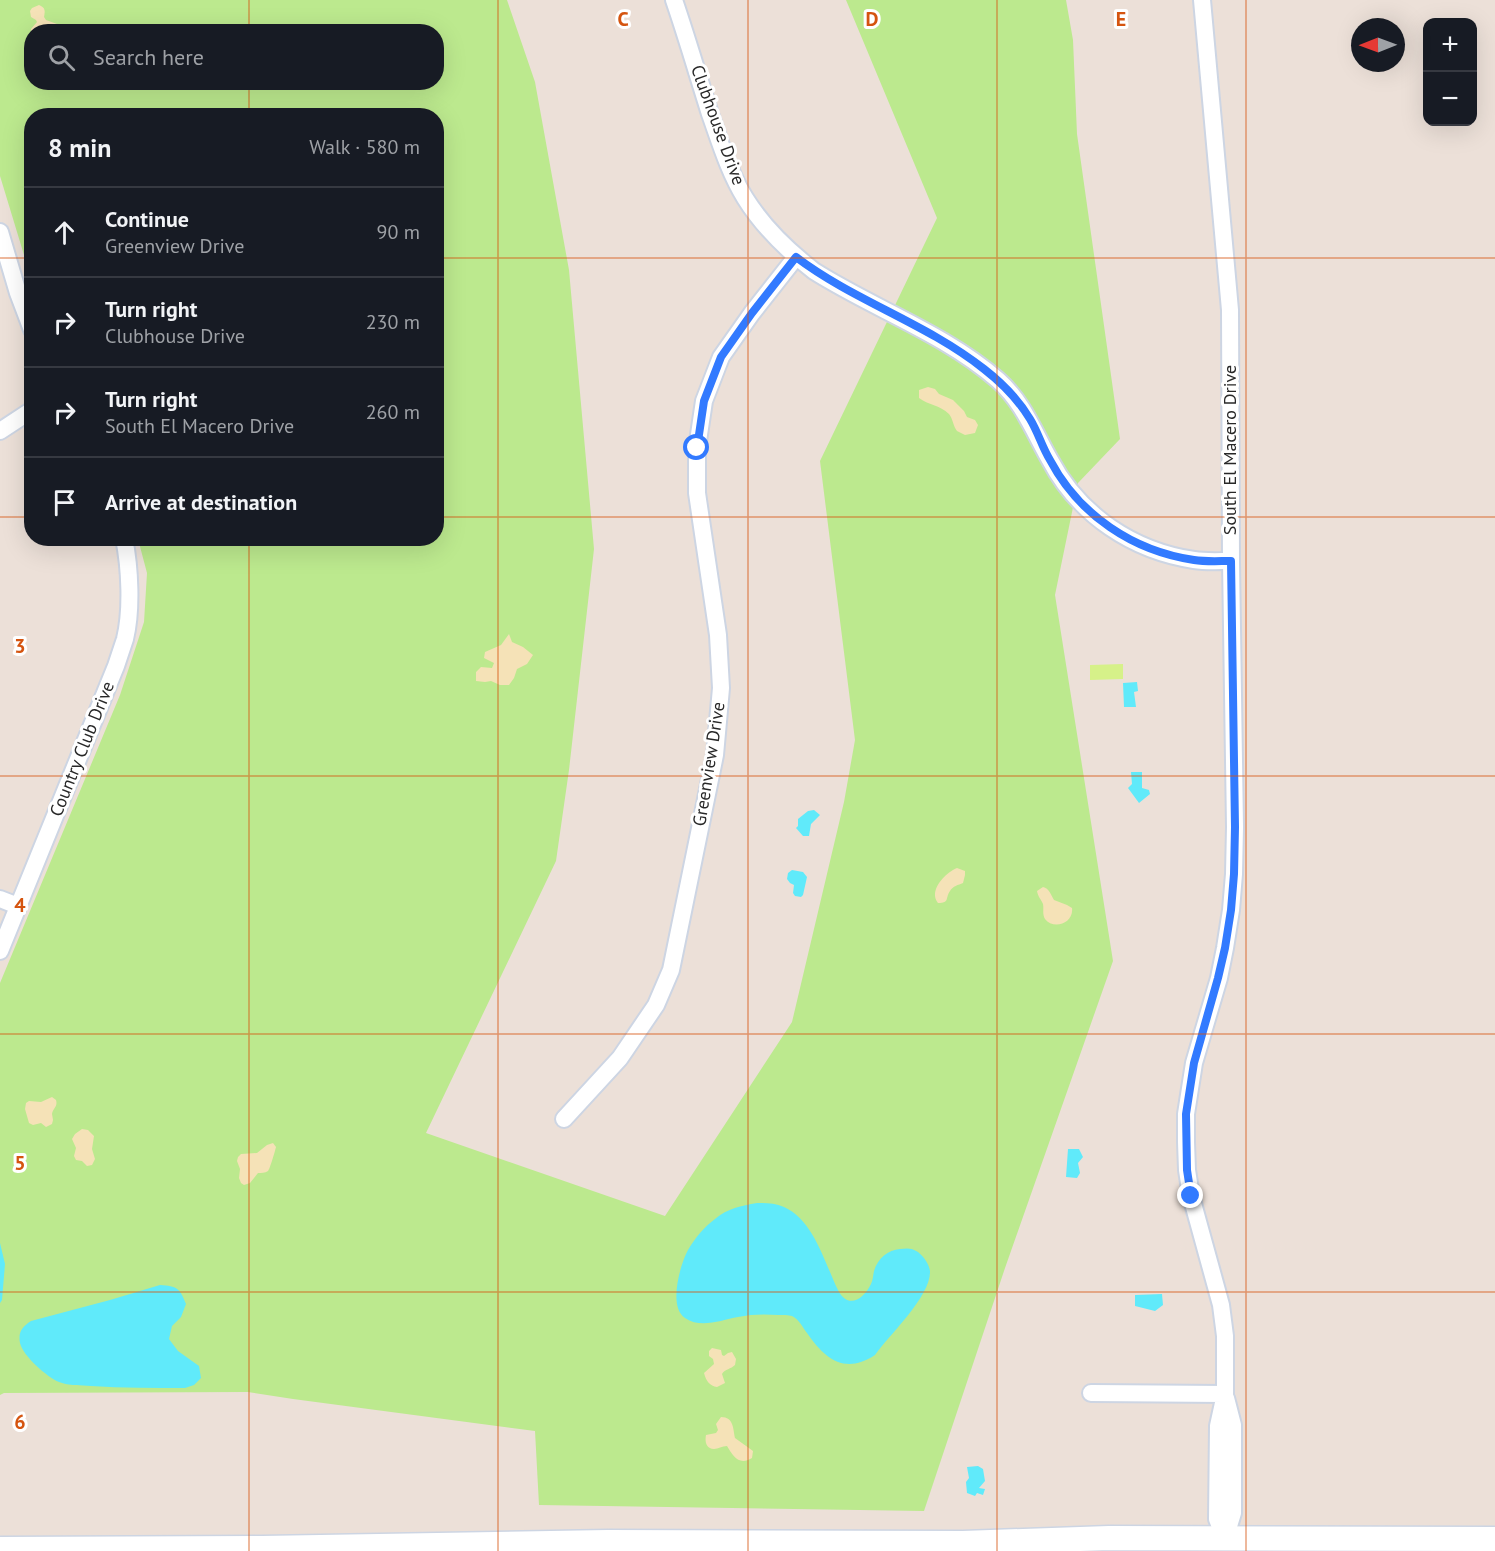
<!DOCTYPE html>
<meta charset="utf-8">
<style>
body{margin:0;font-family:"PT Sans",sans-serif;background:#242831;color:#f1f3f6}
.controls{position:absolute;right:18px;top:18px;display:grid;overflow:hidden;border-radius:12px;box-shadow:0 6px 24px #0002}
.controls button{width:54px;height:54px;display:grid;place-items:center;padding:0;border:0;border-bottom:2px solid #363941;background:#171b24;color:#f1f3f6;font:30px sans-serif}
.compass{position:absolute;left:1351px;top:18px;width:54px;height:54px;border-radius:50%;background:#171b24;box-shadow:0 6px 24px #0002;rotate:269deg}
.stop{position:absolute;width:18px;height:18px;margin:-14px;border:4px solid #327aff;border-radius:50%;background:#fff}
.stop.end{background:#327aff;border-color:#fff;box-shadow:0 2px 6px #0008}
.list{margin:0;padding:0;list-style:none}
h2{display:flex;justify-content:space-between;align-items:center;height:78px;margin:0;padding:0 24px;font-size:26px}
h2 small{font-size:20px;font-weight:400;color:#9ea1a6}
.list li{display:grid;grid-template-columns:39px 1fr auto;gap:18px;align-items:center;box-sizing:border-box;height:90px;padding:0 24px;border-top:2px solid #363941}
.list b{display:block;font-size:22px;white-space:nowrap}
.list p{margin:0;font-size:20px;white-space:nowrap;color:#9ea1a6}
.list em{font-size:20px;font-style:normal;color:#9ea1a6}
.icon{flex:none;width:33px;height:33px;fill:none;stroke:currentColor;stroke-width:2;stroke-linecap:round;stroke-linejoin:round}
.map{position:relative;flex:none;width:1495px;height:1551px;overflow:hidden}
.search{position:absolute;background:#171b24;box-shadow:0 6px 24px #0002;left:24px;top:24px;width:420px;height:66px;display:flex;align-items:center;gap:15px;box-sizing:border-box;padding:0 21px;border-radius:24px;color:#9ea1a6;font-size:22px}
.panel{position:absolute;background:#171b24;box-shadow:0 6px 24px #0002;left:24px;top:108px;width:420px;height:438px;border-radius:24px}
.map>svg:first-child{display:block}
.green{fill:#bce98e;fill-rule:evenodd}
.sand{fill:#f5e2b7}
.pitch{fill:#d6f189}
.water{fill:#60eafa}
.lines{fill:none;stroke-linecap:round;stroke-linejoin:round}
.street-casing{stroke:#cdd5e3;stroke-width:20}
.secondary-casing{stroke:#cdd5e3;stroke-width:27}
.street{stroke:#fff;stroke-width:16}
.secondary{stroke:#fff;stroke-width:24}
.route{stroke:#327aff;stroke-width:8}
.grid{fill:none;stroke:#d5540f;stroke-width:1.5;stroke-opacity:0.55}
.labels{text-anchor:middle;stroke-width:6;stroke-linejoin:round;paint-order:stroke}
.street-label{font-size:18px;fill:#282828;stroke:#fff}
.grid-label{font-size:20px;text-anchor:middle;font-weight:bold;fill:#d5540f;stroke:#fff;stroke-width:6;stroke-linejoin:round;paint-order:stroke}
</style>
<div class="map">
<svg width="1495" height="1551" viewBox="0 0 1495 1551">
<rect width="100%" height="100%" fill="#ece0d8"/>
<path class="green" d="M0 0H507L535 82 569 270 594 549 569 770 556 861 426 1133 665 1216 792 1022 844 802 855 740 820 461 937 218 846 0H1066L1073 40 1077 134 1120 439 1078 483 1055 595 1113 961 1005 1268 924 1511 539 1505 535 1431 293 1399 248 1392 4 1393 0 1395V983L120 695 144 622 147 573 138 539 436 538V116H32L31 278 0 176ZM32 32H436V82H32Z"/>
<path class="sand" d="M39 5C46 8 45 11 44 17L46 20 57 24 58 31 32 32 31 34V29L37 22 36 20 31 17 30 11 32 8Z
M928 387 935 389 939 394 953 400 964 411 967 417 975 420 978 425 975 433 965 435 957 431C953 426 953 419 949 414 940 405 928 405 919 398V390Z
M509 634 512 642 523 647 533 655 527 664 517 669 514 678 509 685H500L491 681 485 682 476 681V672L481 667 492 668 494 663 484 658 485 652 501 645Z
M957 868 965 871V875L963 883C958 885 953 886 950 891 945 898 950 903 938 903 928 891 945 873 957 868Z
M1043 887C1049 888 1051 895 1054 900L1067 905 1072 908C1074 924 1053 930 1045 919 1042 914 1044 909 1043 904 1041 899 1038 897 1037 891Z
M52 1097 56 1100C58 1107 53 1108 52 1114L53 1120 52 1124 46 1127 41 1123 33 1125 29 1123 25 1109 26 1103 29 1101 41 1102Z
M82 1129 88 1130 94 1136 92 1149 95 1159 92 1165 87 1166 82 1161 76 1160 74 1156 76 1148 72 1139 75 1134Z
M273 1143 276 1147C275 1151 270 1169 268 1171 265 1173 261 1173 258 1173L250 1183 244 1185 241 1183 239 1178 240 1169 237 1161 238 1157 241 1154 257 1153 267 1145Z
M712 1348 721 1350 722 1355 724 1356 728 1353 732 1352 736 1359 735 1365C731 1369 725 1369 722 1374L725 1383 717 1387C710 1386 706 1381 704 1373L714 1364 713 1359 709 1356V1351Z
M721 1417C734 1417 733 1429 735 1438L753 1451 752 1458C739 1466 733 1456 727 1446 722 1446 718 1449 714 1449 705 1449 705 1440 706 1435L716 1433 718 1430 716 1424Z"/>
<path class="pitch" d="M1123 664V679L1090 680V665Z"/>
<path class="water" d="M1137 682 1138 691 1134 692 1136 707H1124L1123 683Z
M1131 772H1142V788L1149 790 1150 794 1139 803 1128 788 1132 784Z
M814 810 820 815 811 824 809 836H803L796 828 798 826V819L808 811Z
M792 870 803 872 807 877 803 895 801 897 795 896 793 893 794 885 790 883 787 879 788 873Z
M1068 1149H1079L1083 1157 1078 1163 1080 1173 1077 1178 1066 1177Z
M757 1203C766 1203 775 1203 784 1207 814 1220 825 1264 838 1290 848 1310 864 1299 871 1284 873 1280 873 1275 874 1271 878 1258 888 1250 900 1249 908 1248 912 1248 918 1252 924 1257 929 1264 930 1271 931 1296 890 1334 875 1355 845 1375 825 1359 807 1333 803 1328 799 1319 792 1316 789 1315 782 1315 779 1315 765 1314 751 1314 738 1317 721 1320 701 1329 685 1318 668 1307 680 1265 688 1250 695 1238 704 1227 715 1219 728 1208 741 1206 757 1203Z
M0 1243 5 1264 2 1300 0 1303Z
M160 1285C177 1286 180 1288 186 1304L181 1317 172 1326 169 1339 178 1351 199 1366 201 1378 194 1385 185 1388C154 1388 122 1388 91 1386 81 1385 69 1386 59 1382 47 1377 23 1356 20 1343 18 1332 22 1327 31 1321L110 1300Z
M1162 1294 1163 1305 1155 1311 1135 1306V1295Z
M978 1466 983 1469 985 1481 979 1488 985 1489 983 1495 977 1493 975 1496 967 1493 966 1482 969 1478 967 1467Z"/>
<g class="lines">
<g class="street-casing">
<path id="street" d="M674 0C687 38 698 76 710 114 720 142 729 172 745 198 763 227 787 250 814 271 874 309 944 333 998 380 1023 402 1034 432 1050 460 1079 515 1133 551 1194 560 1206 562 1219 561 1231 561
M1202 0 1230 310 1231 561 1235 827 1234 874 1231 910 1225 948 1219 978 1194 1063 1186 1114V1142L1187 1170 1191 1196 1221 1305 1225 1336V1394L1218 1426 1217 1519 1225 1539
M0 232 18 293 32 330
M0 431 32 410
M0 899 18 906
M0 951 116 666C119 657 122 648 125 639 132 610 130 568 124 538
M564 1119 620 1058 656 1005 671 970 715 755 721 688 718 635 697 493V448L704 401 721 357 752 313 796 257
M1091 1393 1225 1394
M1225 1539 1233 1513V1425L1226 1398"/>
</g>
<g class="secondary-casing">
<path id="secondary" d="M0 1549 262 1548 608 1542 963 1543 1109 1538 1495 1539"/>
</g>
<use href="#street" class="street"/>
<use href="#secondary" class="secondary"/>
</g>
<g class="lines">
<path class="route" d="M697 448 704 401 721 357 752 313 796 257C854 301 926 323 984 369 1002 383 1018 399 1030 419 1038 432 1042 447 1050 460 1079 515 1133 551 1194 560 1206 562 1219 561 1231 561L1235 827 1234 874 1231 910 1225 948 1218 978 1194 1063 1186 1114 1187 1170 1191 1196"/>
</g>
<path class="grid" d="M249 0V32M498 0V1551M748 0V1551M997 0V1551M1246 0V1551M249 82V116M0 258H32M436 258H1495M0 517H32M436 517H1495M249 538V1551M0 776H1495M0 1034H1495M0 1292H1495"/>
<g class="labels">
<g class="street-label">
<text transform="translate(718 125) rotate(70)" y="6">Clubhouse Drive</text>
<text transform="translate(1230 450) rotate(-90)" y="6">South El Macero Drive</text>
<text transform="translate(82 749) rotate(-68)" y="6">Country Club Drive</text>
<text transform="translate(709 764) rotate(-81)" y="6">Greenview Drive</text>
</g>
</g>
<g class="grid-label">
<text x="623" y="26">C</text>
<text x="872" y="26">D</text>
<text x="1121" y="26">E</text>
<text x="20" y="653">3</text>
<text x="20" y="912">4</text>
<text x="20" y="1170">5</text>
<text x="20" y="1429">6</text>
</g>
</svg>
<div class="controls">
<button>+</button>
<button>−</button>
</div>
<svg class="compass" viewBox="-18 -18 36 36"><path d="M0-13l5 13h-10z" fill="#e53935"/><path d="M0 13l5-13h-10z" fill="#9ea1a6"/></svg>
<div class="stop" style="left:697px;top:448px"></div>
<div class="stop end" style="left:1191px;top:1196px"></div>
<div class="search"><svg class="icon" aria-label="search" viewBox="0 0 24 24"><circle cx="10" cy="10" r="6"/><path d="M15 15l6 6"/></svg>Search here</div>
<section class="panel">
<h2>8 min<small>Walk · 580 m</small></h2>
<ul class="list">
<li><svg class="icon" aria-label="ahead" viewBox="0 0 24 24"><path d="M12 20V5M6 11l6-6 6 6"/></svg><div><b>Continue</b><p>Greenview Drive</p></div><em>90 m</em></li>
<li><svg class="icon" aria-label="right" viewBox="0 0 24 24"><path d="M7 20v-9h11M14 6l5 5-5 5"/></svg><div><b>Turn right</b><p>Clubhouse Drive</p></div><em>230 m</em></li>
<li><svg class="icon" aria-label="right" viewBox="0 0 24 24"><path d="M7 20v-9h11M14 6l5 5-5 5"/></svg><div><b>Turn right</b><p>South El Macero Drive</p></div><em>260 m</em></li>
<li><svg class="icon" aria-label="arrive" viewBox="0 0 24 24"><path d="M6 21V4h12l-3 4 3 4H6"/></svg><div><b>Arrive at destination</b></div></li>
</ul>
</section>
</div>
